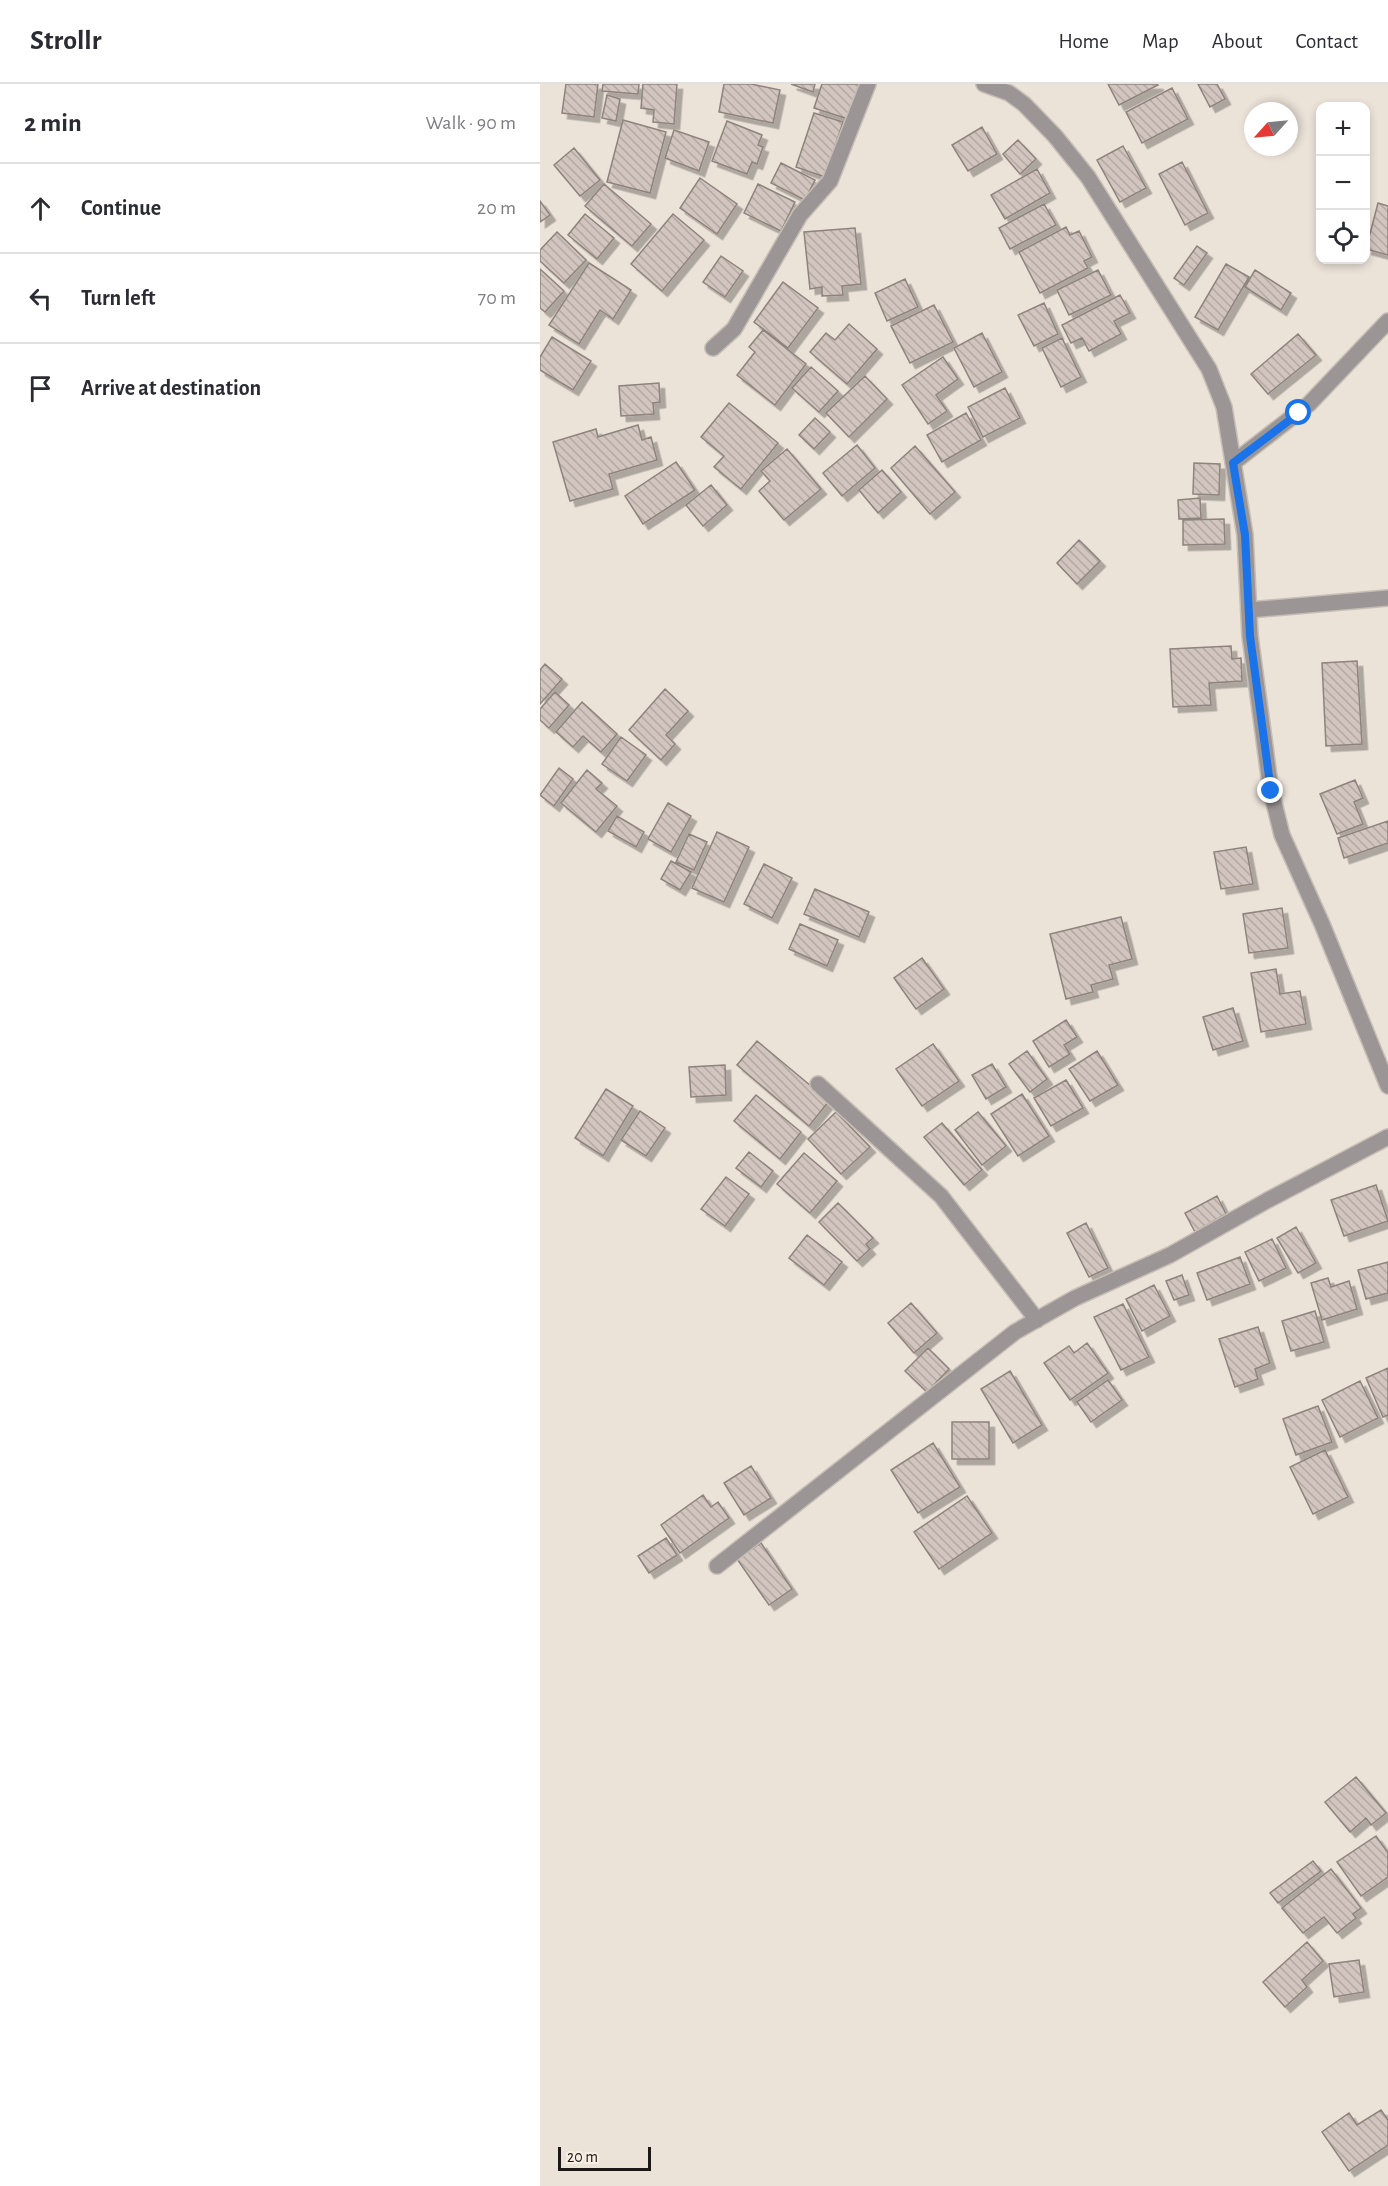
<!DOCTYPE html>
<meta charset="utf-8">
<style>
body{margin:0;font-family:"Alegreya Sans",sans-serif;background:#f7f7f7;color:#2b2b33}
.controls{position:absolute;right:18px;top:18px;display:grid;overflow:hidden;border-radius:12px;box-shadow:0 3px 9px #0003}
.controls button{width:54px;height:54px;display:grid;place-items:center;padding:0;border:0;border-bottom:2px solid #e1e1e2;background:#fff;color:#2b2b33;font:30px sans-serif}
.compass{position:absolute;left:704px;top:18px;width:54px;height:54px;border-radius:50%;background:#fff;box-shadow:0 3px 9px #0003;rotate:243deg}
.scale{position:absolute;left:18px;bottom:15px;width:93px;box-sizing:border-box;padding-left:6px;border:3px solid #1b1815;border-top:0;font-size:16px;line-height:21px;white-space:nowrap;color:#1b1815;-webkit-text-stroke:4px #f9efe5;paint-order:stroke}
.stop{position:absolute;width:18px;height:18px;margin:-14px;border:4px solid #1a73e8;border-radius:50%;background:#fff}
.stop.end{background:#1a73e8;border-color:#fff;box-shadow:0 2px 6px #0008}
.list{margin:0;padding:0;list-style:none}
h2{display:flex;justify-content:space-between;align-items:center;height:78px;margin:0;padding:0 24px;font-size:26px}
h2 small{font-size:20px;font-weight:400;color:#7c7c81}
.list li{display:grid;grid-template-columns:39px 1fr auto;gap:18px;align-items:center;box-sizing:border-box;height:90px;padding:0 24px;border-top:2px solid #e1e1e2}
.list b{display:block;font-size:22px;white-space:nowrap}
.list em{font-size:20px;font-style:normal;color:#7c7c81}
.icon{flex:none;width:33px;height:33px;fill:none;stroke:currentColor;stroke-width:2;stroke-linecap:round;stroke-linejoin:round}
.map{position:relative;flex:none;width:848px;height:2102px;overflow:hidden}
header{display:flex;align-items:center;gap:36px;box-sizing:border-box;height:84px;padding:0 30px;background:#fff;border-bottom:2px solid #e1e1e2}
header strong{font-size:28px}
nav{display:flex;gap:33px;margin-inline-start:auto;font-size:21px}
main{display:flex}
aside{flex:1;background:#fff}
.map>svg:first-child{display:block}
.building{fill:url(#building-back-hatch);stroke:#8e837d;stroke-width:1.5;filter:url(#shadow)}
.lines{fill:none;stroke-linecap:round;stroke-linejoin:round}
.street-casing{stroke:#c6beb5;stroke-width:18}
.street{stroke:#9b9595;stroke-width:15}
.route{stroke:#1a73e8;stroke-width:8}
</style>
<header>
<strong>Strollr</strong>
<nav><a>Home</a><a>Map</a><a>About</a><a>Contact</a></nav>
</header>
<main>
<aside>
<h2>2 min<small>Walk · 90 m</small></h2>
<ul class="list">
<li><svg class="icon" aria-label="ahead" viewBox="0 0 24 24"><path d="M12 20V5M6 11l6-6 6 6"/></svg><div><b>Continue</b></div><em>20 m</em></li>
<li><svg class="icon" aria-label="left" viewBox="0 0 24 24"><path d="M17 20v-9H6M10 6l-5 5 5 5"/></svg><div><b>Turn left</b></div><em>70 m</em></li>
<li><svg class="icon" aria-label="arrive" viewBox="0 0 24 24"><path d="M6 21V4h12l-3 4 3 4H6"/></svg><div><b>Arrive at destination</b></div></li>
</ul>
</aside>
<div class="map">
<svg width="848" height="2102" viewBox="0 0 848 2102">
<defs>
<pattern id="building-back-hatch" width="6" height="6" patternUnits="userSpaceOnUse" patternTransform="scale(1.5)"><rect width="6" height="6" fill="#d2c5bf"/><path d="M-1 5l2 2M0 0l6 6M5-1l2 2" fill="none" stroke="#b4a8a3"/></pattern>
<filter id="shadow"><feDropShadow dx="5.5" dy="5.5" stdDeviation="0" flood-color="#0004"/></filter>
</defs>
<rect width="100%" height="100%" fill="#ebe2d8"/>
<path class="building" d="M26 0H58L54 33 22 29Z
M63 0H99L98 10 62 7Z
M103 0H137L134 40 113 38 114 26 101 24Z
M184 0H211L240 6 233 39 179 28Z
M251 0H275L273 8Z
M282 0H319L308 35 274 24Z
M568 0H617L618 1 579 21Z
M658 0H677L685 15 670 23Z
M632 4 648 35 602 59 586 28Z
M67 11 80 15 76 37 62 34Z
M274 29 303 38 285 93 256 83Z
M83 36 126 48 110 109 67 98Z
M187 37 222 51 218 61 223 63 217 80 212 78 207 90 172 77Z
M442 43 457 70 428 87 412 61Z
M134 46 169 58 159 87 125 74Z
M478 56 496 75 480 90 463 70Z
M583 62 606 104 580 118 557 76Z
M34 64 60 96 40 112 14 81Z
M642 78 668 129 645 141 619 90Z
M241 79 275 96 265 116 231 99Z
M497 85 510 109 465 135 451 111Z
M160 94 197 120 177 150 140 124Z
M64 100 111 140 92 162 45 122Z
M218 100 255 118 241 147 204 129Z
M0 117 10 131 0 138Z
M838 119 848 122V171L826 165Z
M504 120 516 141 470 165 459 144Z
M45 130 74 154 57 175 28 151Z
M133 130 164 156 122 207 91 180Z
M526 143 530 151 539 147 552 173 544 177 548 184 500 209 479 168Z
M315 144 321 200 302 202 303 211 282 212V203L270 205 264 148Z
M17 148 46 176 24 199 0 177V166Z
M657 162 667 169 644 201 634 194Z
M181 172 203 187 185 213 163 198Z
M49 179 91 206 73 235 60 226 39 260 9 241Z
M686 180 709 193 678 246 655 233Z
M0 185 24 207 5 228 0 224Z
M558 186 571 211 529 231 517 206Z
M715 186 751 209 741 226 705 203Z
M365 195 378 223 347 237 335 209Z
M243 198 278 224 248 264 214 238Z
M580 211 590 229 574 237 581 250 549 267 542 254 531 259 522 241Z
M504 219 518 250 494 262 478 231Z
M394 221 413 258 370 279 351 242Z
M309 240 337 265 307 300 270 268 286 249 295 256Z
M223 246 266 280 235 321 197 291 215 268 209 263Z
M442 249 462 288 434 303 414 264Z
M758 250 776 271 728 310 711 290Z
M12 253 51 277 33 306 0 286V273Z
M522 254 541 293 521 303 502 264Z
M403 273 418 295 396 311 407 327 388 340 362 301Z
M271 283 298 307 279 328 252 304Z
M325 292 347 315 309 353 286 329Z
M119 299 120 318 113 319 114 330 81 332 79 302Z
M465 304 480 334 443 353 428 323Z
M189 319 238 359 201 405 174 383 184 372 161 353Z
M426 329 441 356 402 378 387 351Z
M275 334 290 348 274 365 259 351Z
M98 341 102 356 111 353 117 376 69 390 73 405 30 417 13 358 56 345 58 353Z
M317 361 335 384 302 412 283 389Z
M375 362 415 408 390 430 351 384Z
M247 365 281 405 244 436 219 407 230 397 221 387Z
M136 378 155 406 103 440 85 412Z
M654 379 680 380 679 411 653 410Z
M342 386 361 408 338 429 319 406Z
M171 401 187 421 163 442 146 421Z
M660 414 661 434 639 435 638 416Z
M684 435 685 460 643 461V436Z
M539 456 560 477 537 500 517 479Z
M691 562 692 575 701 574 702 597 669 599 671 621 633 623 630 565Z
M817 577 822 660 786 662 782 579Z
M5 580 22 595 0 620V586Z
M125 605 148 627 126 651 135 660 121 676 89 646Z
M15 608 29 621 9 644 0 636V625Z
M42 618 77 650 61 668 43 652 33 663 16 648Z
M81 653 106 671 87 697 62 680Z
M19 684 33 695 14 722 0 711Z
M47 686 62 699 56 705 77 722 56 748 21 719Z
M815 696 823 714 814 718 823 740 797 750 780 710Z
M128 719 151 732 131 768 108 755Z
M77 732 104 748 96 763 68 747Z
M848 737V759L804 774 798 754Z
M177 748 209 763 184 818 152 804Z
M149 750 167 758 154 786 136 778Z
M706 763 713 800 681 805 674 768Z
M131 777 151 788 140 806 121 795Z
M224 780 252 794 232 834 204 820Z
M275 805 329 828 319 853 264 830Z
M742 824 748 864 709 869 703 830Z
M581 833 592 875 569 881 573 895 551 901 553 908 526 915 510 850Z
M260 840 298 856 287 882 249 865Z
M382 874 404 905 376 925 354 894Z
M736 885 740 910 760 907 766 940 721 948 711 889Z
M693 924 703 957 673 966 663 933Z
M526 936 537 953 524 961 530 970 509 983 493 957Z
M217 957 289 1017 269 1042 197 981Z
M393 960 419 997 382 1022 356 985Z
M487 967 507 995 490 1008 469 980Z
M557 967 578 1001 550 1017 529 985Z
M452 980 466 1003 446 1015 432 991Z
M185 981 186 1011 151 1013 149 983Z
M526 996 543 1024 511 1042 494 1014Z
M66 1005 93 1022 63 1072 35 1054Z
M482 1010 509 1052 478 1072 451 1030Z
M216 1011 261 1048 240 1075 194 1037Z
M100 1027 125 1044 106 1072 81 1056Z
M296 1028 330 1063 301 1090 268 1055Z
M438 1028 466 1062 442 1081 415 1046Z
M402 1039 442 1086 424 1101 384 1053Z
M209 1068 233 1087 221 1103 196 1084Z
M264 1069 297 1097 270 1129 237 1100Z
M186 1093 209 1110 185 1142 161 1125Z
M836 1101 848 1137 804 1152 791 1116Z
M677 1112 686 1130 655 1148 645 1129Z
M298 1119 333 1154 326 1160 330 1165 317 1177 279 1138Z
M546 1139 568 1184 549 1193 527 1149Z
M756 1143 776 1179 758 1189 737 1154Z
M267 1151 302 1178 284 1201 249 1174Z
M732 1155 746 1184 719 1197 705 1168Z
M700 1173 710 1200 667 1216 657 1189Z
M848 1178V1209L826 1215 818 1186Z
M642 1191 649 1211 634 1216 626 1197Z
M788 1194 791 1203 809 1197 817 1225 782 1236 771 1199Z
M614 1201 630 1232 602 1247 586 1215Z
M371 1219 397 1249 374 1269 348 1239Z
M583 1220 609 1273 581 1286 554 1233Z
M775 1227 784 1258 751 1267 742 1237Z
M718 1243 730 1279 715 1285 718 1295 695 1303 679 1255Z
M547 1259 568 1289 530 1316 504 1279 529 1262 534 1269Z
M388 1264 409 1285 387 1308 365 1287Z
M848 1284V1331L843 1333 826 1294Z
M470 1287 502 1341 473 1359 441 1305Z
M568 1296 582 1316 551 1338 537 1318Z
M820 1297 838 1334 800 1353 782 1316Z
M778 1322 792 1358 756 1371 743 1335Z
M412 1338H449V1375H412Z
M393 1359 420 1403 378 1429 351 1386Z
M785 1366 808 1413 773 1430 750 1383Z
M211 1382 231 1414 204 1431 184 1399Z
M163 1411 171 1423 178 1418 189 1434 140 1469 121 1441Z
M427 1412 452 1449 399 1485 374 1448Z
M126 1454 137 1471 109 1489 98 1472Z
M221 1459 252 1505 229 1521 197 1475Z
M816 1693 846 1729 831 1741 826 1734 810 1748 785 1718Z
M836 1752 848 1769V1793L821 1812 797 1778Z
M773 1777 781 1787 738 1819 730 1809Z
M791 1785 821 1824 813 1830 816 1834 797 1849 784 1833 763 1849 742 1824Z
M767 1858 783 1877 762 1896 767 1903 745 1923 723 1898Z
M819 1876 824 1908 794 1913 789 1880Z
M841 2026 848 2036V2061L809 2087 782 2048 809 2029 817 2041Z"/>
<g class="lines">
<g class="street-casing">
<path id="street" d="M444 0 469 9 484 20 515 52 548 93 669 285 684 323 705 451 710 552 731 707 742 751 782 840 848 1002
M173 264 194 245 260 131 290 97 328 0
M693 379 769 320 848 237
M709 526 848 514
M278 1000 401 1112 497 1236
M177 1482 475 1248 535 1214 630 1171 728 1116 848 1053"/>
</g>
<use href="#street" class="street"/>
</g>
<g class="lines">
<path class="route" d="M731 707 710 552 705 451 693 379 759 329"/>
</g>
</svg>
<div class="controls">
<button>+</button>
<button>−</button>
<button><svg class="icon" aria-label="locate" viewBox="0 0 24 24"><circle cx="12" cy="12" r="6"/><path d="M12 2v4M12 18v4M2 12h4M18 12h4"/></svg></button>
</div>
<svg class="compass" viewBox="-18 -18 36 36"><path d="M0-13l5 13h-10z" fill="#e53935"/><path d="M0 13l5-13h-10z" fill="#7c7c81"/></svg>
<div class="scale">20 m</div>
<div class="stop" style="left:759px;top:329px"></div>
<div class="stop end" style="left:731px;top:707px"></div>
</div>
</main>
